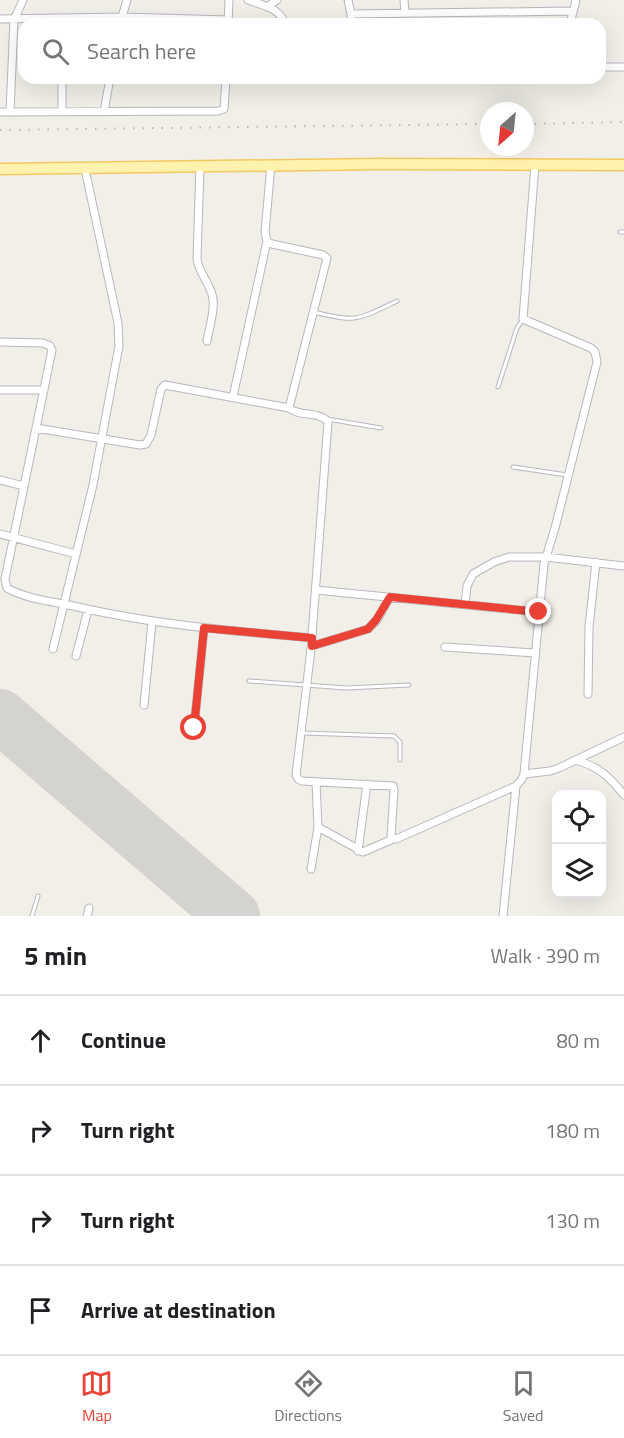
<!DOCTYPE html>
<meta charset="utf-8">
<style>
body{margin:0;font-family:"Titillium Web",sans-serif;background:#f2f2f2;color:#202124}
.controls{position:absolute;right:18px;bottom:18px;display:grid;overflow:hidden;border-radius:12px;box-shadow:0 6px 24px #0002}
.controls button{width:54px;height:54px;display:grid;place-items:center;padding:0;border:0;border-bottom:2px solid #e0e0e0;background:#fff;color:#202124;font:30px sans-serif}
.compass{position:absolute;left:480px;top:102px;width:54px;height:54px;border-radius:50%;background:#fff;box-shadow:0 6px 24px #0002;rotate:207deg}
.stop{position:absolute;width:18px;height:18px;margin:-14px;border:4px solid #ea4335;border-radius:50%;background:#fff}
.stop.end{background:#ea4335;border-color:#fff;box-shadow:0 2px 6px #0008}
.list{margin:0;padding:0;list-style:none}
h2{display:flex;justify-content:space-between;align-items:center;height:78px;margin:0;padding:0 24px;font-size:26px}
h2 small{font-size:20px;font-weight:400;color:#757577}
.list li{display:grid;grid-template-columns:39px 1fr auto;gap:18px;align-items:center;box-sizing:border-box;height:90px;padding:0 24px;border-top:2px solid #e0e0e0}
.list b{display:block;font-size:22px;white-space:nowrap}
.list em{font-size:20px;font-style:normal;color:#757577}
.icon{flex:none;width:33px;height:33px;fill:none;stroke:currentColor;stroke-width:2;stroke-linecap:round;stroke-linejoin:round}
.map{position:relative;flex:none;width:624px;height:916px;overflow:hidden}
.search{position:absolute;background:#fff;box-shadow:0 6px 24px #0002;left:18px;right:18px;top:18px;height:66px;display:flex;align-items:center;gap:15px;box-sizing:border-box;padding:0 21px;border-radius:18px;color:#757577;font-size:22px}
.sheet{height:438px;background:#fff}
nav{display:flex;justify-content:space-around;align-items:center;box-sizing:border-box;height:84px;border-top:2px solid #e0e0e0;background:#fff;font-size:16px;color:#757577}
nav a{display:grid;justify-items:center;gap:3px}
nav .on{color:#ea4335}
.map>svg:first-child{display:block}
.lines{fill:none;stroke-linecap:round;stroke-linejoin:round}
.runway{stroke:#d4d3d0;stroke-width:54}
.lane-casing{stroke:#b5b8bc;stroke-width:5}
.street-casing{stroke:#b5b8bc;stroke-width:9}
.primary-casing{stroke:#f2c960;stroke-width:13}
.lane{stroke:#fff;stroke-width:3}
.street{stroke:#fff;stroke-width:7}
.primary{stroke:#fff2af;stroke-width:10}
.rail{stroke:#b6b7b8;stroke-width:2;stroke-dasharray:1.5 8;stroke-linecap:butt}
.route{stroke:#ea4335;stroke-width:8}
</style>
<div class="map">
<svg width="624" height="916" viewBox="0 0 624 916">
<rect width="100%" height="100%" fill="#f1efe8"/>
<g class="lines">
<path class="runway" d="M0 716 233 916"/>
<g class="lane-casing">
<path id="lane" d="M620 232H624
M314 312C357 323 357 320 397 301
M498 387 517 328 523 319
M327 419 381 428
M513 467 567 475
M249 681 346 688 409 685
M302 733 394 736 400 742V760
M32 916 38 896"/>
</g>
<g class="street-casing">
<path id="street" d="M248 0C262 5 280 8 285 24
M348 0 351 14V24
M404 0 405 13
M267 7 277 0
M351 14 573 11
M0 19 122 17 228 20
M120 24 127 0
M228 24 229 0
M570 24 576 0
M600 67H624
M0 112 218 111 224 109 226 78
M10 112 14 20 23 0
M62 112V78
M104 112 110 78
M271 165 265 232 267 241 272 244 323 255 327 258 289 408C299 417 320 411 328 422L311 649 296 775 298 779 302 781 393 786 394 791 391 837 396 839 516 786 522 779 524 774 544 564 555 528 597 362 595 352 591 348 523 319 535 165
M200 166 197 259C199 274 211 284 213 299 215 311 209 328 207 341
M0 342 43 343 50 346 52 350 5 579 7 588C24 598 49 601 69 605 149 624 230 631 312 638
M0 390H44
M233 397 267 241
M36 428 140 445 146 444 151 435 161 389 165 385 289 408
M0 480 24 486
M0 534 76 554
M316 590 539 612
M465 604 467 586 473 574 494 562 509 557H546L624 566
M312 646 368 629 377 620 390 597
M445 647 535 653
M53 649 93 485 119 346 118 323 85 169
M76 656 88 610
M588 694 589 627 596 562
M144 705 152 622
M194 728 204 629
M575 760C598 766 609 776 624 795
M524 774 550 771 559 768 624 737
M318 827 363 852 393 839
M358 851 367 784
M311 869 318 827 316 782
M87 916 89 908
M503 916 516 786"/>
</g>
<g class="primary-casing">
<path id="primary" d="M0 169 379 164 624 165"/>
</g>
<use href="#lane" class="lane"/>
<use href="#street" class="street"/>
<use href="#primary" class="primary"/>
<path class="rail" d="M525 124 624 122
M0 130 489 124"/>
</g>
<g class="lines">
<path class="route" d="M194 728 204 628 312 638V646L368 629 376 620 390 597 539 612"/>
</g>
</svg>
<div class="controls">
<button><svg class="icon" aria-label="locate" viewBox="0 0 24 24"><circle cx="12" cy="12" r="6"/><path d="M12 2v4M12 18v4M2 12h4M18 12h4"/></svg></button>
<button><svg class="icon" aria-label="layers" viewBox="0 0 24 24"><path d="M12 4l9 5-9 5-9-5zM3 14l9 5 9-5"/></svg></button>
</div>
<svg class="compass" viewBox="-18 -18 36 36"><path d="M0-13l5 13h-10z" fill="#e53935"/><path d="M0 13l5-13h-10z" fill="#757577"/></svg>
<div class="stop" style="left:194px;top:728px"></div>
<div class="stop end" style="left:539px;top:612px"></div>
<div class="search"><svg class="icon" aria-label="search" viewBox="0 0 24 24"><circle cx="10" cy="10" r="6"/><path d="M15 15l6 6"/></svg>Search here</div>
</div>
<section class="sheet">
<h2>5 min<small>Walk · 390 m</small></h2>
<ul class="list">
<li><svg class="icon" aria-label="ahead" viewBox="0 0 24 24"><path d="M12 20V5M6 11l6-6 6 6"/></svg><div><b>Continue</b></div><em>80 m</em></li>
<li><svg class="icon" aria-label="right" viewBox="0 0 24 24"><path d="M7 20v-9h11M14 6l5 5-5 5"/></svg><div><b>Turn right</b></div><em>180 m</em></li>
<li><svg class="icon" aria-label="right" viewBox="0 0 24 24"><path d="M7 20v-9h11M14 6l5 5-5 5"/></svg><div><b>Turn right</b></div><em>130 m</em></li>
<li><svg class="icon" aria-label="arrive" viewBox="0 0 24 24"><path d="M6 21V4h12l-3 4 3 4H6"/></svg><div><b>Arrive at destination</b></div></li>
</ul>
</section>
<nav>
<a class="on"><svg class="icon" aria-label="map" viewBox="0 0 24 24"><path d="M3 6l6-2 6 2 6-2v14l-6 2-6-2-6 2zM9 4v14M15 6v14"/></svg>Map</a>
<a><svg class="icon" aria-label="directions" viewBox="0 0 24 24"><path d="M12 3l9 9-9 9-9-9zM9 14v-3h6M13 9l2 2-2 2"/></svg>Directions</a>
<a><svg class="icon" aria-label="saved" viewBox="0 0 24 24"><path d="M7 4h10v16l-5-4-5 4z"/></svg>Saved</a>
</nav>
